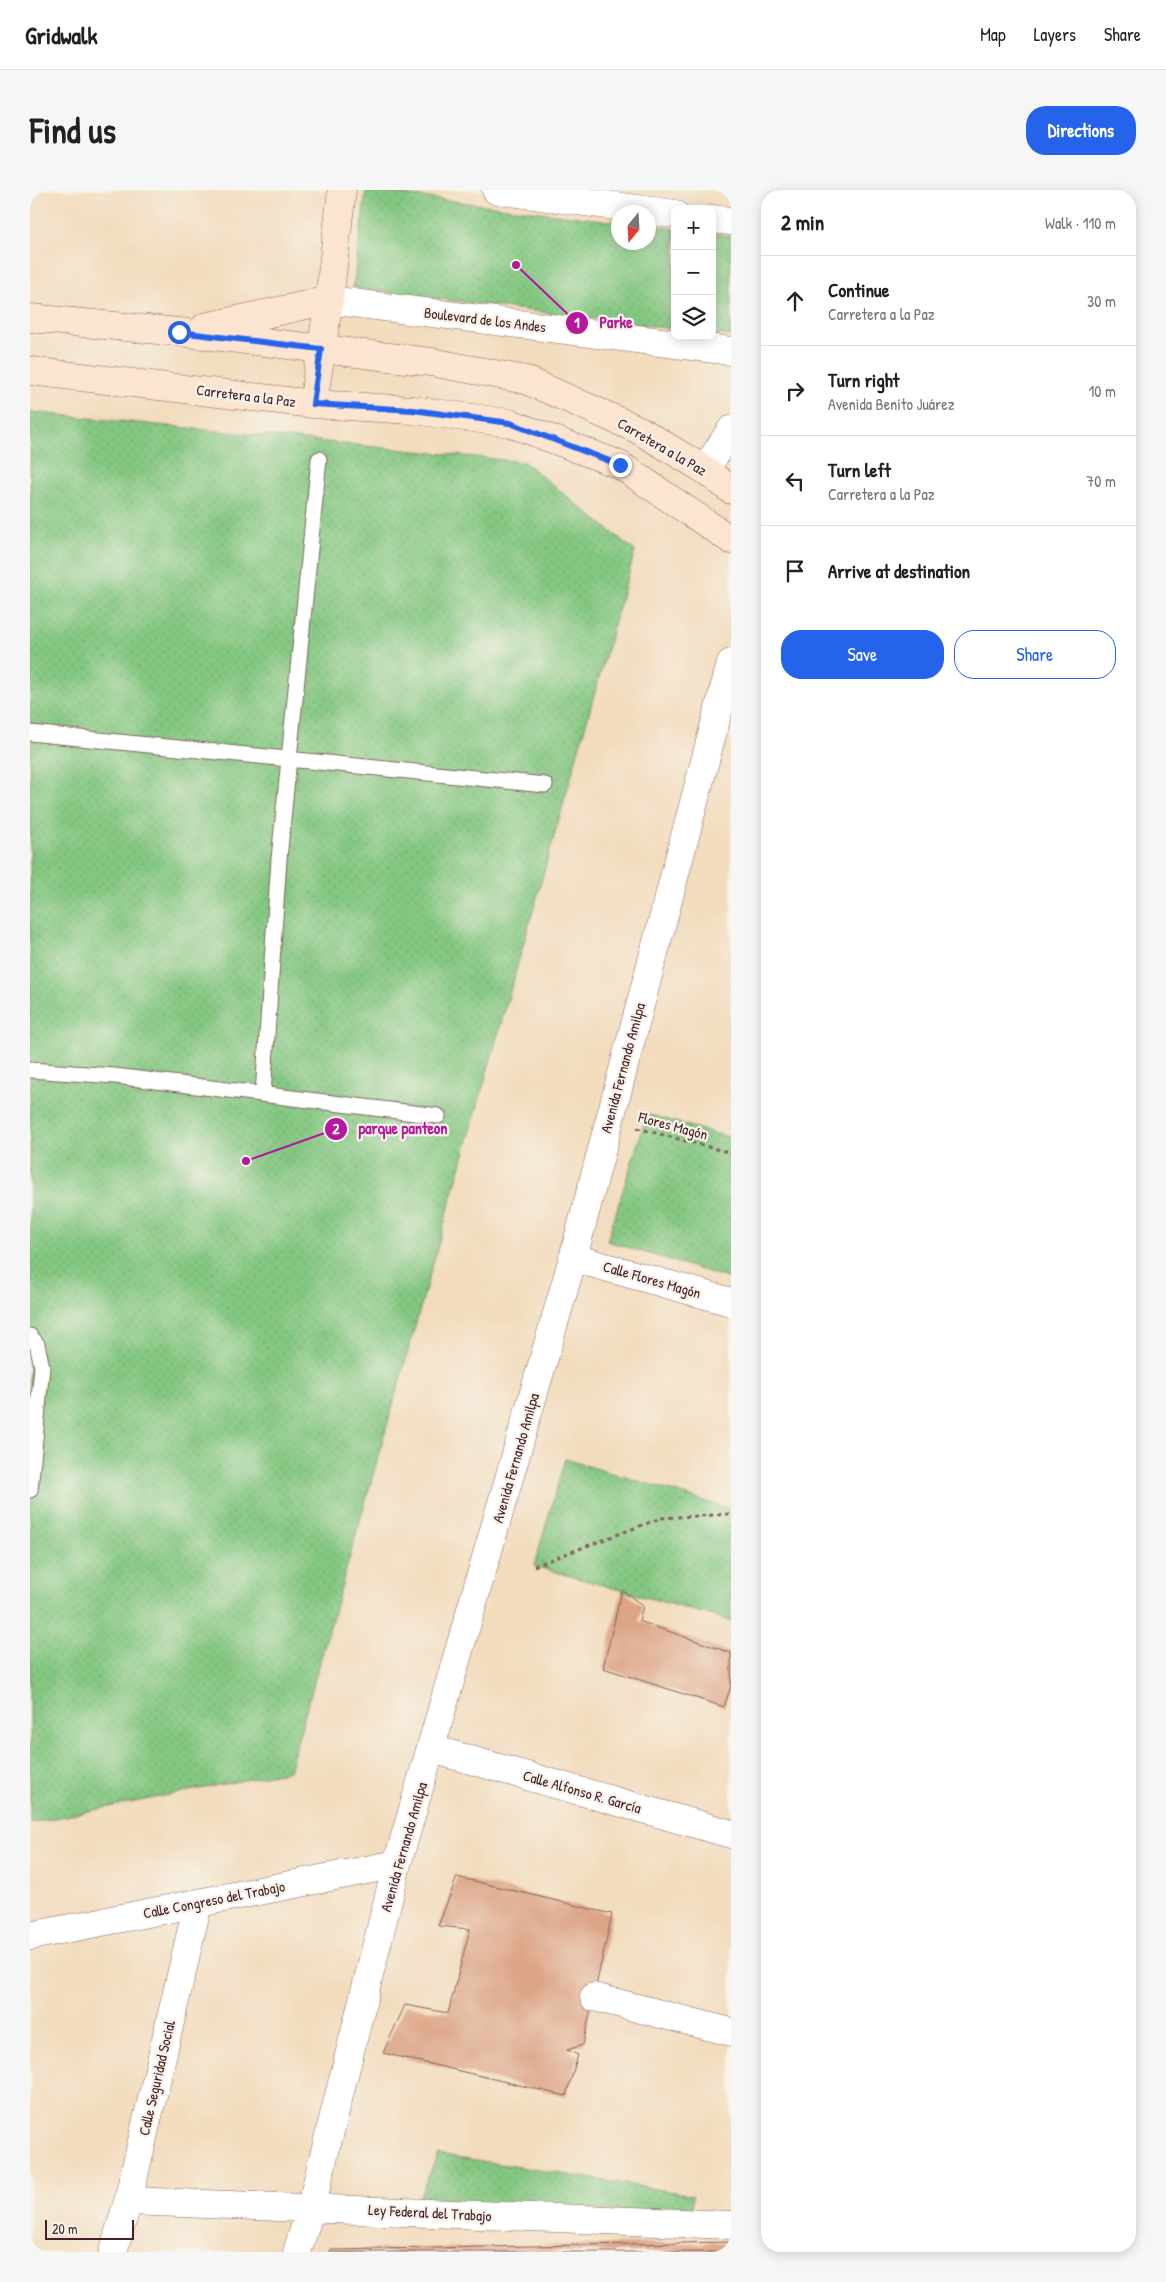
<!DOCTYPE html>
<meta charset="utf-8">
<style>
body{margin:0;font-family:"Patrick Hand",sans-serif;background:#f6f6f6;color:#222}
.controls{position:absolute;right:15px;top:15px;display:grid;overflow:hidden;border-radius:10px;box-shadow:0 2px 12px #0003}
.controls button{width:45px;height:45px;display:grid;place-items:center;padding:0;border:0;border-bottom:1px solid #e0e0e0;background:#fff;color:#222;font:25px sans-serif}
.compass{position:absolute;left:581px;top:15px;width:45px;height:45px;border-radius:50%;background:#fff;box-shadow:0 2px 12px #0003;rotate:198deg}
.scale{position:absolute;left:15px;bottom:12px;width:89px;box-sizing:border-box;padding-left:5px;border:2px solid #4a1f2b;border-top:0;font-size:14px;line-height:18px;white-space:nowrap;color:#4a1f2b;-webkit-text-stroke:4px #f7f3e8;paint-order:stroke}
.stop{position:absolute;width:15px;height:15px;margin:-11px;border:4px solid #2563eb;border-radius:50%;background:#fff}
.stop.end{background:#2563eb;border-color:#fff;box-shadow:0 1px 5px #0008}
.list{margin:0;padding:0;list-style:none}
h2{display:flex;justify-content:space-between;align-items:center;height:65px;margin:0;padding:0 20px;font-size:21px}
h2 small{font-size:16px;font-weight:400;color:#767676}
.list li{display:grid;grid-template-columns:32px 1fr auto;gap:15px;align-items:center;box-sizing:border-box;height:90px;padding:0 20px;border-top:1px solid #e0e0e0}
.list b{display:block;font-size:19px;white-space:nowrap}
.list p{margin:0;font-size:16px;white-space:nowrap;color:#767676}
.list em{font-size:16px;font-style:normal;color:#767676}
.actions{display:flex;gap:10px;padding:15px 20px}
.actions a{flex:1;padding:11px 0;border:1px solid #2563eb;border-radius:20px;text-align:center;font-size:18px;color:#2563eb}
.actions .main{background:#2563eb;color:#fff}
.icon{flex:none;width:28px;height:28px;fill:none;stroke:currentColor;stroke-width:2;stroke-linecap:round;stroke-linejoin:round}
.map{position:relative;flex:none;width:701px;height:2062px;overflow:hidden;border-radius:20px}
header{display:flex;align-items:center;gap:30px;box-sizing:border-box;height:70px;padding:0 25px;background:#fff;border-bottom:1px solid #e0e0e0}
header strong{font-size:24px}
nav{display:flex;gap:28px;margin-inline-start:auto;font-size:18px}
.intro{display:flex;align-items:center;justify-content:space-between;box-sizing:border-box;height:120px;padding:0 30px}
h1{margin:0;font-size:35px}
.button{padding:12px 22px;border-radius:20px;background:#2563eb;color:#fff;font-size:18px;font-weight:700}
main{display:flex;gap:30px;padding:0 30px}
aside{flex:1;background:#fff;border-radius:20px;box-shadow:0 2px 12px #0003}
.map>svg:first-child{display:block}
.park{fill:url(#park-dots);stroke:#667356}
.building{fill:#dda587}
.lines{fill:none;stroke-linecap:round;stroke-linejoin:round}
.lane-casing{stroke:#85615e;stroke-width:17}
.street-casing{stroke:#85615e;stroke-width:29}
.secondary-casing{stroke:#85615e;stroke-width:29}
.path{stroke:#85615e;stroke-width:3;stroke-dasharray:4 4;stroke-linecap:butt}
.lane{stroke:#fff;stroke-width:15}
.street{stroke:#fff;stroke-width:28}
.secondary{stroke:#fce5d0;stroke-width:28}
.route{stroke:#2563eb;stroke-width:6}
.labels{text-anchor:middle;stroke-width:4.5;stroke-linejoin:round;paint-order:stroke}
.street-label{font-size:15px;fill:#4a1f2b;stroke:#f7f3e8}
.leader{fill:none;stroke:#b5179e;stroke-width:2}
.callout-dot{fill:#b5179e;stroke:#f7f3e8;stroke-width:2}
.mark-label{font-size:15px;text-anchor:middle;font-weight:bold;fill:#fff}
.callout-label{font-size:16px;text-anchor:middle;font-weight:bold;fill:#b5179e;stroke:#f7f3e8;stroke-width:4.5;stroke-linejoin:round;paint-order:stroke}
</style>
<header>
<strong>Gridwalk</strong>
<nav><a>Map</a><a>Layers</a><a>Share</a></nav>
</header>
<div class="intro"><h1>Find us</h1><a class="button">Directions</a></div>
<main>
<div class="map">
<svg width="701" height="2062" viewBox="0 0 701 2062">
<defs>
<pattern id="park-dots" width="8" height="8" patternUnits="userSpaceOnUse" patternTransform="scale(1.25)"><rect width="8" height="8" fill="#83c781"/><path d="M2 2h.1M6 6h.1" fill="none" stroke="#73aa70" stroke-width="1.8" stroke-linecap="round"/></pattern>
</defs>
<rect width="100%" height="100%" fill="#f7f3e8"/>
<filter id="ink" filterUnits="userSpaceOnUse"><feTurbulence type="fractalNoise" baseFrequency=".02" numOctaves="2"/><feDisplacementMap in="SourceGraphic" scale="10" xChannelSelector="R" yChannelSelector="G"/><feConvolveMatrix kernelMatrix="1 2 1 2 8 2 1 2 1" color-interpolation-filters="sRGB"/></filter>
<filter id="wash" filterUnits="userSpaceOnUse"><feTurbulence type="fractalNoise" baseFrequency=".0096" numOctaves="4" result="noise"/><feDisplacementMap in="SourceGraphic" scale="20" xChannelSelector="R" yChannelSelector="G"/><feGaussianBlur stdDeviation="1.12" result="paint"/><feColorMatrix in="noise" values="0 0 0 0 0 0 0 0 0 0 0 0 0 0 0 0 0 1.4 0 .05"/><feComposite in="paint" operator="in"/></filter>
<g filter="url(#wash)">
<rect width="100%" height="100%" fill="#f2dcbd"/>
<path class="park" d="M336 0 588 32V52H618L619 35 645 39V139L323 98Z
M682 43 701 46V146L682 144Z
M0 222 494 272 605 361 259 1581 0 1633Z
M617 924 701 948V1089L577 1051Z
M535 1269 701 1319V1431L504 1376Z
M408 1964 663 2005 662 2025 387 2012Z"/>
<g id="blocks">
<path class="building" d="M592 1400 613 1416 609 1431 701 1463V1496L694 1517 573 1478Z
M427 1687 582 1724 553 1855 537 1860 548 1865 536 1906 353 1863 375 1815 418 1823 440 1739 408 1736Z
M701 2052V2062H300V2060Z"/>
</g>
</g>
<g filter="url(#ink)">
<use href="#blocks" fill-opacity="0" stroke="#85615e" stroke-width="1"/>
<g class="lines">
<g class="lane-casing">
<path id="lane" d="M0 543 515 595
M0 880 85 886 408 926
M233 904 249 669 289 269
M0 1146 7 1154 12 1177 0 1300"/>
</g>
<g class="street-casing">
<path id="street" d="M466 0 645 24
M682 29 701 31
M299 110 701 161
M675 280 701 240
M543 1068 701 1112
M402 1559 701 1644
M0 1746 367 1674
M564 1807 701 1842
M98 2011 701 2035
M83 2062 98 2011 168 1713
M267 2062 281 2017 367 1674 543 1068 701 473"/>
</g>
<g class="secondary-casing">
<path id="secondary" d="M0 128 149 142 401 172 496 190 609 240 675 280 701 300
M175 137 299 110
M0 181 283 214 383 220 480 233 590 275 701 350
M283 214 299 110 312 0"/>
</g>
<path class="path" d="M607 938 701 963
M504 1376 631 1328 701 1324"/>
<use href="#lane" class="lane"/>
<use href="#street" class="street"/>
<use href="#secondary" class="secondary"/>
</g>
</g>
<g class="lines" filter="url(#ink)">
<path class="route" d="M149 142 291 159 283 214 383 220 480 233 590 275"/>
</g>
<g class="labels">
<g class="street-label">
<text transform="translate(455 130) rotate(7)" y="5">Boulevard de los Andes</text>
<text transform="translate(216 206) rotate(7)" y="5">Carretera a la Paz</text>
<text transform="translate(632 257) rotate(30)" y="5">Carretera a la Paz</text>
<text transform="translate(593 878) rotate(-75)" y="5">Avenida Fernando Amilpa</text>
<text transform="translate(643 936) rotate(15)" y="5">Flores Magón</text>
<text transform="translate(622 1090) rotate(16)" y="5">Calle Flores Magón</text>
<text transform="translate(486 1268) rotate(-74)" y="5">Avenida Fernando Amilpa</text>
<text transform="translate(552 1602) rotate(16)" y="5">Calle Alfonso R. García</text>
<text transform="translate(374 1657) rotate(-74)" y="5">Avenida Fernando Amilpa</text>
<text transform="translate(184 1710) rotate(-11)" y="5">Calle Congreso del Trabajo</text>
<text transform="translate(127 1888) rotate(-77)" y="5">Calle Seguridad Social</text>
<text transform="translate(400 2023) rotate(3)" y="5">Ley Federal del Trabajo</text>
</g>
</g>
<path class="leader" d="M486 75L547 133M216 971L306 939"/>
<g class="callout-dot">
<circle cx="486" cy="75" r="5"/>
<circle cx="216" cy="971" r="5"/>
<circle cx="547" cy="133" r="12"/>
<circle cx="306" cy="939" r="12"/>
</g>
<g class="mark-label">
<text x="547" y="138">1</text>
<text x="306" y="944">2</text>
</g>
<g class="callout-label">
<text x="586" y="138">Parke</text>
<text x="373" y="944">parque panteon</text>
</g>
</svg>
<div class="controls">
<button>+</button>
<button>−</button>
<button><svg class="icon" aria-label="layers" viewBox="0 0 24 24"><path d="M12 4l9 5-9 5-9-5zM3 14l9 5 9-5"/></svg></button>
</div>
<svg class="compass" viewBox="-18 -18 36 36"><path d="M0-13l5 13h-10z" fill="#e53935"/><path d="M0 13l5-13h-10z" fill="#767676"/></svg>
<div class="scale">20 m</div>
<div class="stop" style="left:149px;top:142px"></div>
<div class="stop end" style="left:590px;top:275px"></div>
</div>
<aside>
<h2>2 min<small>Walk · 110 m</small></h2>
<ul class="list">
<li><svg class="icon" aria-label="ahead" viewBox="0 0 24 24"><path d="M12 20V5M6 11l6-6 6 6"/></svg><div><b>Continue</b><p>Carretera a la Paz</p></div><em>30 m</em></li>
<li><svg class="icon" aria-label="right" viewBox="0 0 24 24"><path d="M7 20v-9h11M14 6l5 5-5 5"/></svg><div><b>Turn right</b><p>Avenida Benito Juárez</p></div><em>10 m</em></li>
<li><svg class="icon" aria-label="left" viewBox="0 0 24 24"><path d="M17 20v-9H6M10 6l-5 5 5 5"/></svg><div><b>Turn left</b><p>Carretera a la Paz</p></div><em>70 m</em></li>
<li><svg class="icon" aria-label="arrive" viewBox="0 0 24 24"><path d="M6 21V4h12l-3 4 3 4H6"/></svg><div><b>Arrive at destination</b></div></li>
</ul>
<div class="actions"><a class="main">Save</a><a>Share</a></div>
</aside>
</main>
